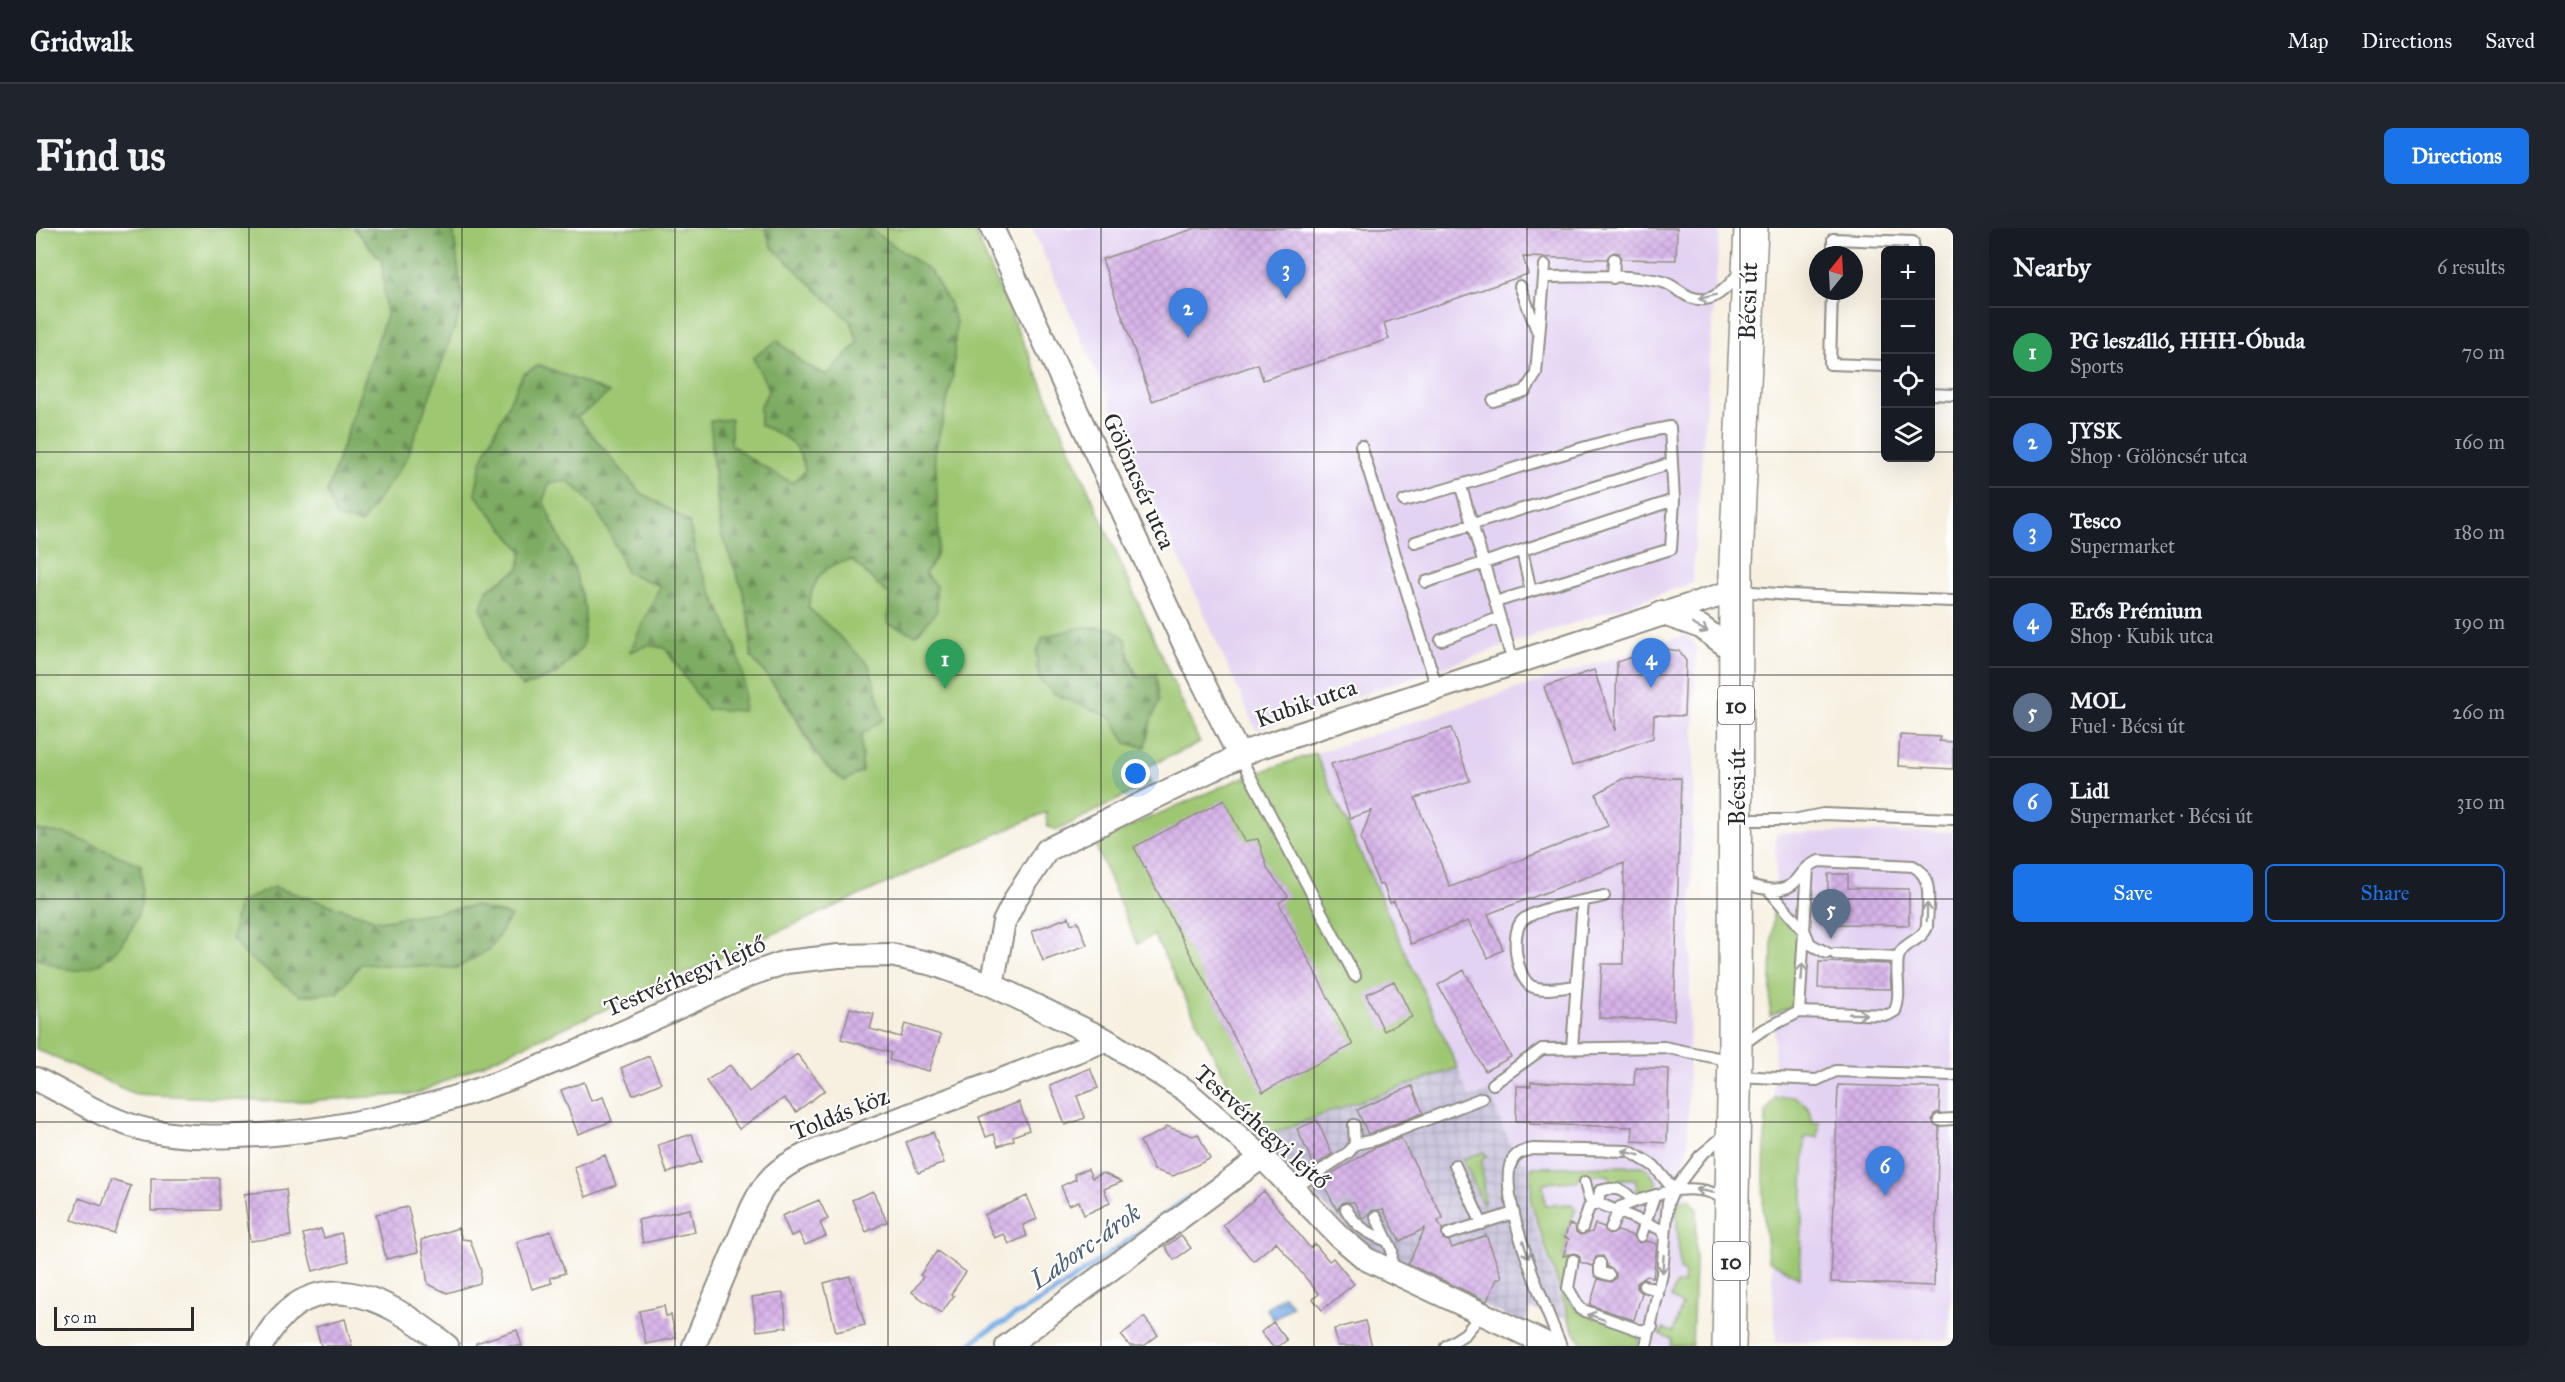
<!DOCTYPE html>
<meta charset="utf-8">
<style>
body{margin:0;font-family:"IM FELL Great Primer",serif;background:#20242c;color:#f1f3f6}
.controls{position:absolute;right:18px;top:18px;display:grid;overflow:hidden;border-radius:9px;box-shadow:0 6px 24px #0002}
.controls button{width:54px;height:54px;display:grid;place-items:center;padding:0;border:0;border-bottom:2px solid #363941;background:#171b24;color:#f1f3f6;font:30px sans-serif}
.compass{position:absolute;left:1773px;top:18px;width:54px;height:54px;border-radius:50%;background:#171b24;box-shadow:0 6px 24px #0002;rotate:18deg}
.scale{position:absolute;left:18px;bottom:15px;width:140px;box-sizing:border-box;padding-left:6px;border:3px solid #2b2b2b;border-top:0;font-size:16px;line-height:21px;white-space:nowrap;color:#2b2b2b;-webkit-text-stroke:4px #fff;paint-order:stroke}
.you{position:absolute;left:1100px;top:546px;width:21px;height:21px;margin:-15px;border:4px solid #fff;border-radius:50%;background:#1a73e8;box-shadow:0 0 0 9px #1a73e833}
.badge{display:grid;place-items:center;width:39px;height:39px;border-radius:50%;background:#1a73e8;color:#fff;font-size:20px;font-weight:700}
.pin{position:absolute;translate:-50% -50px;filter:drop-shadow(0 2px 3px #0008)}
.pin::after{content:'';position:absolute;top:32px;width:21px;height:18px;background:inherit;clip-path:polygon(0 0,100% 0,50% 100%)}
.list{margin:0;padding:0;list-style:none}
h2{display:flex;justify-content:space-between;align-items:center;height:78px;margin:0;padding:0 24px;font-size:26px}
h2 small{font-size:20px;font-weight:400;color:#9ea1a6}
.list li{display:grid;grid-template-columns:39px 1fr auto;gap:18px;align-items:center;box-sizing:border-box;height:90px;padding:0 24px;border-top:2px solid #363941}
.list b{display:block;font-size:22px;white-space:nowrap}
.list p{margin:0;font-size:20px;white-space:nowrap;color:#9ea1a6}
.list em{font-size:20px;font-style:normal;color:#9ea1a6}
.actions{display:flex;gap:12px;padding:18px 24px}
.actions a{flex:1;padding:14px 0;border:2px solid #1a73e8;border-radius:9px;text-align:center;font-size:21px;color:#1a73e8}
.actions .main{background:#1a73e8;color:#fff}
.icon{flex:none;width:33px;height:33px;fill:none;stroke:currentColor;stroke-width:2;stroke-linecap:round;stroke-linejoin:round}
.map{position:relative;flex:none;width:1917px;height:1118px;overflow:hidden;border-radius:9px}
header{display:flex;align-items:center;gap:36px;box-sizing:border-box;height:84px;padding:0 30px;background:#171b24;border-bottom:2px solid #363941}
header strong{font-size:28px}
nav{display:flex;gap:33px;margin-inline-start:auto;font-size:21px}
.intro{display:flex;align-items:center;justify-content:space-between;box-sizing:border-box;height:144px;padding:0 36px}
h1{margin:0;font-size:42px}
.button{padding:15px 27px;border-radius:9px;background:#1a73e8;color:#fff;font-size:21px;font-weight:700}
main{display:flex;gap:36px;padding:0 36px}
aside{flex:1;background:#171b24;border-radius:9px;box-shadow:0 6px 24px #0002}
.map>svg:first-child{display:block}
.built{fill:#e3d3f2}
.industrial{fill:url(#industrial-grid)}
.green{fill:#9ec772;stroke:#64794e;stroke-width:1.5;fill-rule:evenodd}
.forest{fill:url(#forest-firs);stroke:#546c48;stroke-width:1.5}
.water{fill:url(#water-waves);stroke:#516c88;stroke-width:1.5}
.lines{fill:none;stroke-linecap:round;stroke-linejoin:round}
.stream{stroke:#77aee6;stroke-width:5}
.building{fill:url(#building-cross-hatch)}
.service-casing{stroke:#918e86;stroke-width:14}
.minor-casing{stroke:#918e86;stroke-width:26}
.primary-casing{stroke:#918e86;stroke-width:36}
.service{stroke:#fff;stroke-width:10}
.minor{stroke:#fff;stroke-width:22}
.primary{stroke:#fff;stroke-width:33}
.oneway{stroke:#a0a0a0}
.grid{fill:none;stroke:#2b2b2b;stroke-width:1.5;stroke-opacity:0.55}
.labels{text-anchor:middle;stroke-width:4.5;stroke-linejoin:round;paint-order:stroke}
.shield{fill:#fff;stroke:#6b6b6b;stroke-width:1.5}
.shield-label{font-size:22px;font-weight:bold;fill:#2b2b2b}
.street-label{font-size:24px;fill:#2b2b2b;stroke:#fff}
.water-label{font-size:26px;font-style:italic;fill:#495f76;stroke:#fff}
</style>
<header>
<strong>Gridwalk</strong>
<nav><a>Map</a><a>Directions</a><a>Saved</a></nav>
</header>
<div class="intro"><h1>Find us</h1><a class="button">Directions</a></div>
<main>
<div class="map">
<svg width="1917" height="1118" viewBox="0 0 1917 1118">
<defs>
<pattern id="industrial-grid" width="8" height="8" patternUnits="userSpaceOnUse" patternTransform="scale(1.5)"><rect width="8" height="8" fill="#c6c0da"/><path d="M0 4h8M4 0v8" fill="none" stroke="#aaa5bb"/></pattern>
<pattern id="forest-firs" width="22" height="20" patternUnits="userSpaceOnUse" patternTransform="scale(1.5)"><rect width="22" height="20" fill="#7eac64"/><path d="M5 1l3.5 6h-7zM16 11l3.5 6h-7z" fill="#678c53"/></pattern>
<pattern id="water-waves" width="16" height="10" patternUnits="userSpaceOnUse" patternTransform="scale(1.5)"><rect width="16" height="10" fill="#77aee6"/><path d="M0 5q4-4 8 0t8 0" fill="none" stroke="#628ebb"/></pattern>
<pattern id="building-cross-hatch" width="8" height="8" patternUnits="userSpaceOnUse" patternTransform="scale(1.5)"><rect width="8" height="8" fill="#d6b2e8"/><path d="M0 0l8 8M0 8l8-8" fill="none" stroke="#b899c7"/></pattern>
</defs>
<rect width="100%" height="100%" fill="#fff"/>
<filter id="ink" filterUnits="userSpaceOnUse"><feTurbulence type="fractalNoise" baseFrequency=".0167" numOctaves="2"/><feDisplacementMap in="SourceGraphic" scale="12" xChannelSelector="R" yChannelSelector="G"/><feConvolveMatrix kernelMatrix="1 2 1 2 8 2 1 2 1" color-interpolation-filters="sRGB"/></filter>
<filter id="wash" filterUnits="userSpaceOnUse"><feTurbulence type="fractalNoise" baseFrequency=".008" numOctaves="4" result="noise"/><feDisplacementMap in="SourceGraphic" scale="24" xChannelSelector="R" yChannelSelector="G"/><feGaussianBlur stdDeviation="1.35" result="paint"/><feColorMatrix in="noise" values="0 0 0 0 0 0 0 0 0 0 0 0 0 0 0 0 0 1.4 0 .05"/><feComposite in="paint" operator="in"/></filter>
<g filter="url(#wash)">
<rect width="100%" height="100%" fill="#f7f0e1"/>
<path class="built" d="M996 0H1684L1656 355 1220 502Z
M1650 407 1660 418 1648 1118H1546L1533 1099 1492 974V934H1486L1472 912 1453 863 1433 870 1279 525Z
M1917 604V1027L1913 1112 1740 1114 1736 1051 1740 605Z"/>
<path class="industrial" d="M1422 840 1433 870 1453 863 1472 912 1486 934H1492V974L1530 1090 1494 1081 1489 1097 1334 1022 1220 912 1317 875Z"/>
<path class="green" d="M0 0H318L346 33 350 88 291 265 427 78 417 0H579L581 3 582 0H729L736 19 816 95 822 115 791 147 766 135 756 123 724 179V197C746 206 766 216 769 243L756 255 714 231 695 216 675 218 685 305 706 360 714 395 715 429C742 458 761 491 779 527L805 410 772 379C778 351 786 336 816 332L854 368 900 358 889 346 902 304 899 224 917 148 920 94 895 44 833 0H937L1164 515 1108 540 1115 555 1020 603 1011 598 1010 584 380 866 254 874 99 866 0 821V730L26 739 91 709 105 675 104 637 31 606 0 602ZM504 137 573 165 541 189 604 264 653 294 661 332 701 421 671 481 629 420 612 417 595 423 625 358 590 344C577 309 563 277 532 253L513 255 507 273 539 343 452 361 483 341 486 323 439 266 446 231 487 146ZM1090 412C1094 442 1104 452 1123 474L1115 492 1108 519 1090 515 1076 490 1017 465 1005 452 999 435ZM238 659 344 693 438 678 421 740 325 736Z
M1279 525 1422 840 1317 875 1220 912 1118 707 1101 716 1058 614 1201 552Z
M1737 681 1755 697 1763 713 1758 777 1734 788Z
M1758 868C1770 876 1775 880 1775 894H1783L1782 909H1769L1764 1050 1732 1032 1727 980 1730 884 1739 870Z
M1448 924 1450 928 1446 932 1448 975H1446L1427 931Z
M1605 938 1611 941 1621 954 1619 963 1602 965 1599 951H1584V956H1574L1573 947 1543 948 1542 953 1507 955 1509 977 1536 976 1540 981 1528 1009 1532 1011 1527 1028 1533 1030C1525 1053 1525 1065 1542 1083L1602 1105V1118H1548L1536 1099 1495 975V939Z
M1654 971 1661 982 1656 1118H1634L1636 1111 1624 1106 1627 1101 1637 1104 1646 1077 1635 1070 1640 1056H1647L1648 1045 1644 1042 1640 979 1646 972Z"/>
<path class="forest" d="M318 0H417L427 77 371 230 325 296 300 289 291 265 350 88 346 33Z
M729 0H833L895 44 914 76 920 94 917 148 899 224 903 313 899 330 889 346 900 358 901 383 880 407 851 395 854 368 816 332C787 335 777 351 772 379L833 437 848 491 825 507 826 543 809 553C783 538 776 517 762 492 748 469 733 448 715 429L714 395 706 360 685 305 674 193 695 191V216L714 231 756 255 769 243C766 216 746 206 724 197V179L733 162 717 130 741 112 766 135 791 147 822 115 816 95 736 19Z
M503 137 573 165 541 189 604 264 653 294C656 307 657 322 662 334 681 382 716 431 707 483L671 481 629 420 612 417 594 424 624 358 590 344C577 309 563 277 532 253L513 255 507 273 539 343 549 381 547 418 521 446 487 459 463 432 445 379 452 361 483 341 486 323 439 266 446 231 487 146Z
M1046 399 1076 400 1090 412 1093 431 1101 449 1120 446 1123 474 1115 492 1109 519 1090 515 1076 490 1017 465 1004 452 1000 425 1007 409Z
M0 602 31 606 105 637C105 649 107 663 105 675 99 703 76 737 45 742 31 744 13 735 0 730Z
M238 659 344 693 438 678 475 688 454 721 421 740 325 736 303 764 265 768 208 726 196 711 202 675Z"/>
<path class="water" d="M1248 1067 1256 1078 1238 1092 1230 1081Z"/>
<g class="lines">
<path class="stream" d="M933 1118 946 1106 1013 1068 1155 968"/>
</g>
<g id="blocks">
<path class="building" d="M1160 0H1641L1640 32 1585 31 1583 25 1578 24 1570 31 1487 29 1492 46 1348 95 1353 111 1227 152 1222 136 1116 173 1066 31Z
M1630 421 1643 423 1650 433 1648 488 1618 487 1617 510 1536 538 1508 459 1558 442 1579 503 1581 434 1608 425 1622 426Z
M1415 500 1434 553 1379 570 1414 659 1572 598 1560 566 1586 551 1645 550 1638 792 1563 790 1566 736H1587L1588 635 1452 686 1467 721 1452 730 1432 693 1375 716 1358 673 1354 675 1347 656 1343 657 1325 610 1335 583 1314 590 1295 536Z
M1864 507 1904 509 1903 513 1917 514V541L1862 538Z
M1188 572 1209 613 1222 611 1232 642 1252 668 1243 675 1317 817 1227 864 1098 619Z
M1792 646H1812V660L1873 661V697L1792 696Z
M1033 689 1035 696 1042 694 1051 717 1007 733 996 703Z
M1783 734 1854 736 1855 761 1782 760Z
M1428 742 1475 829 1449 843 1402 757Z
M1358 753 1376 789 1348 803 1330 766Z
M814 780 838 786 834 801 865 809 869 796 905 807 893 843 853 832 855 825 805 811Z
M761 826 789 862 760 884 748 870 703 901 670 853 694 837 713 864Z
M613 828 625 855 597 867 585 840Z
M1599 839 1633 841 1631 915 1596 913 1597 899 1494 896V893H1480L1481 858H1495V854L1598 857Z
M1054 840 1062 860 1041 868 1049 890 1029 897 1014 857Z
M548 854 555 873 567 869 576 893 542 906 525 862Z
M1802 857 1904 860 1903 884 1898 886 1896 892 1903 899 1898 1058 1795 1054Z
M1376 858 1387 885 1332 906 1321 882Z
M983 874 993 902 977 908 978 912 962 918 958 906 950 909 943 889Z
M1281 892 1296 926 1278 938 1261 901Z
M1130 898 1157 908 1162 906 1174 931 1137 948 1118 942 1104 913 1128 902Z
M897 904 908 935 882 945 870 914Z
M656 906 665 934 631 945 622 917Z
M1365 910 1407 990 1402 993 1406 1001 1407 1011 1413 1013 1416 1020 1450 1007 1466 1049 1461 1051 1451 1073 1372 1036 1389 1000 1364 1013 1347 981 1336 983 1327 991 1318 974H1307L1301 982 1285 952 1338 920Z
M569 927 580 957 550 969 538 939Z
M1052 941 1056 950 1067 945 1086 954 1068 961 1074 975 1048 987 1043 973 1033 977 1025 958 1040 951 1038 946Z
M115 950H183V982L115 983Z
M75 952 95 958 78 1006 36 992 43 970 66 978Z
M250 961 255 1008 214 1013 208 966Z
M837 963 851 994 830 1004 816 972Z
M1228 963 1274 1020 1279 1016 1293 1033 1297 1030 1318 1056 1286 1082 1277 1071 1283 1066 1240 1014 1217 1033 1187 997Z
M991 968 1001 991 987 997 991 1008 973 1016 968 1006 958 1010 948 987Z
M783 972 792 991 784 995 790 1008 769 1017 763 1005 755 1008 746 988Z
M372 979 382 1024 350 1031 340 986Z
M654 981 659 1004 607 1015 602 992Z
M1533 996 1539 998 1540 1004 1544 1007 1556 1004 1559 996 1568 999 1573 1007 1582 1003 1598 1008 1603 1015 1611 1013 1621 1016 1617 1050 1611 1048 1601 1055V1060L1606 1065 1598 1092 1554 1077 1562 1051 1575 1054 1580 1050V1045L1572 1039 1567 1028 1560 1029 1557 1038 1544 1034V1029L1539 1025 1527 1028 1533 1011 1529 1009Z
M422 1000 426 1011 434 1012 445 1042 444 1055 411 1065 392 1056 385 1012Z
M285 1001 288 1010 305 1005 313 1033 277 1043 267 1006Z
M515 1003 529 1045 514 1050 516 1055 496 1061 481 1014Z
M1145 1007 1155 1020 1138 1032 1129 1019Z
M901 1023 930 1044 915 1066 918 1068 905 1085 876 1064 887 1049 884 1047Z
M814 1048 829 1097 800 1104 788 1055Z
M747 1065 751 1099 721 1103 716 1069Z
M628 1078 630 1088 635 1087 640 1110 610 1116 603 1083Z
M1108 1089 1122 1107 1108 1118H1094L1085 1107Z
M309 1091 316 1118H285L280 1099Z
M1329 1093 1336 1118H1302L1298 1101Z
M1237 1094 1251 1112 1243 1118H1236L1225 1104Z
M481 1102 486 1118H440V1115Z"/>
</g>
</g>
<g filter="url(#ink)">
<use href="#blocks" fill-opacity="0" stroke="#918e86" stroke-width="1.5"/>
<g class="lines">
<g class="service-casing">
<path id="service" d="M1797 27V11L1877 14V22
M1508 49C1544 49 1593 45 1627 54 1643 59 1650 73 1669 71 1683 70 1695 55 1704 44
M1577 50 1578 31
M1484 58 1502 105
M1796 63 1794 136 1850 138
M1894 166 1917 167
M1457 173 1489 163 1500 146 1509 37
M1325 218 1401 460
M1425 259 1477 434
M1368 273C1457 250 1543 216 1634 199L1638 272 1635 321 1459 374
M1379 314 1636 235
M1486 323 1495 363
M1390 354 1638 272
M1705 363 1753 367 1917 373
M1405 412 1463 390
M1203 527 1319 748
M1704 592H1757L1787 586 1917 591
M1702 654C1720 659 1747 669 1761 652 1768 643 1772 637 1783 633L1877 638C1899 649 1891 678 1891 699 1886 713 1865 715 1862 730 1859 748 1866 766 1859 783L1852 787 1763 784 1725 803 1704 818
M1733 662 1769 704 1774 716 1791 725
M1799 726 1862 729
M1541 758C1528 759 1507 764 1495 758 1480 749 1473 702 1488 691 1507 678 1546 674 1568 668
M1763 784 1772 639
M1536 820 1547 673
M1701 848 1781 852 1800 843 1917 847
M1457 856 1506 821 1628 819 1696 833
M1903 892 1917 891
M1319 916 1338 912 1446 870
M1419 937 1446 996
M1549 954 1553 970 1562 975 1564 963C1579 958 1589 961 1598 974
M1257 961 1313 924 1319 916 1318 897
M1310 981C1320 999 1332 1005 1351 1013
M1340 989 1356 1022 1355 1045
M1546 1000 1553 979 1562 975 1624 1001 1629 1007
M1575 1000 1584 979C1618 967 1660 949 1691 973
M1412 1006 1478 985
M1605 1008 1618 969
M1537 1032 1532 1060 1544 1081 1606 1103 1616 1099
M1564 1035V1044L1573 1047
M1608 1058 1618 1061 1622 1067
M1410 1118 1429 1106 1445 1087
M1525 1118C1511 1083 1461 968 1475 935 1479 925 1487 923 1497 921L1593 923 1618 938 1638 962
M1610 1118 1626 1046 1632 974 1638 962 1664 928 1691 905"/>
</g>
<g class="minor-casing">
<path id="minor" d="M956 0 1150 420 1203 527
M1625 385 1665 399 1699 424
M956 757 968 694 980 670 1011 622 1218 521 1700 362
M0 851C36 869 72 893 111 902 152 911 196 909 238 906 410 892 559 817 713 747L750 734 803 728 854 727 897 736 956 757 1070 812 1149 862 1226 929 1303 1008 1330 1031 1515 1118
M225 1118C273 1029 350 1067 411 1118
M658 1118 716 980C730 951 741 941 769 927L1070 812
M971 1118 1226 929"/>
</g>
<g class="primary-casing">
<path id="primary" d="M1693 1118 1699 821 1700 334 1715 0"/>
</g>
<use href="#service" class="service"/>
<use href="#minor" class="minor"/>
<use href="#primary" class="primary"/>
</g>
<defs><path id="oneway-shaft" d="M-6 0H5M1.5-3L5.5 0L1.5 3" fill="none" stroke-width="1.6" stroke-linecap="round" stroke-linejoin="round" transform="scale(1.5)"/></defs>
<g class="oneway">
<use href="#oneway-shaft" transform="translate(1671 69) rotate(166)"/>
<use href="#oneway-shaft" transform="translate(1664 400) rotate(28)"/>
<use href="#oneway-shaft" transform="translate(1891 684) rotate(-89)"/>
<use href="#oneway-shaft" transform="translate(1766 744) rotate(-86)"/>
<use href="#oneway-shaft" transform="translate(1822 786) rotate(2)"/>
<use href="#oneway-shaft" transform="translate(1595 925) rotate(-165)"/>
<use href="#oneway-shaft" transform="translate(1669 963) rotate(-169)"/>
<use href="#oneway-shaft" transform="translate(1490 1022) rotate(71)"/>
<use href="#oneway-shaft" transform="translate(1627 1036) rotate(94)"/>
<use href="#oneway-shaft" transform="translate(1560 1089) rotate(-162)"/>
</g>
</g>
<path class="grid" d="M213 0V1118M426 0V1118M639 0V1118M852 0V1118M1065 0V1118M1278 0V1118M1491 0V1118M1704 0V1118M0 224H1850M1894 224H1917M0 447H1917M0 671H1917M0 894H1917"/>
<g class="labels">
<g class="shield">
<rect x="1682" y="458" width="36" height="38" rx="4.5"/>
<rect x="1677" y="1014" width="36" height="38" rx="4.5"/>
</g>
<g class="shield-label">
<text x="1700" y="485">10</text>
<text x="1695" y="1041">10</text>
</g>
<g class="street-label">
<text transform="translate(1712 73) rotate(-88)" y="8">Bécsi út</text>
<text transform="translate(1103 253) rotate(66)" y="8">Gölöncsér utca</text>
<text transform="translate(1270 475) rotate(-19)" y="8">Kubik utca</text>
<text transform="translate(1701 559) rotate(-90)" y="8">Bécsi út</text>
<text transform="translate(649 748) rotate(-23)" y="8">Testvérhegyi lejtő</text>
<text transform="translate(804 886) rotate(-22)" y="8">Toldás köz</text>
<text transform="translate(1226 899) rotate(42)" y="8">Testvérhegyi lejtő</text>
</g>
<g class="water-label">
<text transform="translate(1049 1018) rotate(-35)" y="9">Laborc-árok</text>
</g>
</g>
</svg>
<div class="controls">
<button>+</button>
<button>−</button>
<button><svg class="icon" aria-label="locate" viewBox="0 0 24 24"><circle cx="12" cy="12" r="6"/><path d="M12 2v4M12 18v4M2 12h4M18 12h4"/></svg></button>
<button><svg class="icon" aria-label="layers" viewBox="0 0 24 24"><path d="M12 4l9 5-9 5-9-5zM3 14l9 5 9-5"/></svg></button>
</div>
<svg class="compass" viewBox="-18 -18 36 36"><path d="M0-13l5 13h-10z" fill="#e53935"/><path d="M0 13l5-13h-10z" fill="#9ea1a6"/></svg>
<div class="scale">50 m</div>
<div class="you"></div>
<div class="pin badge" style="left:909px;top:461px;background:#2e9e5b">1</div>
<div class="pin badge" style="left:1152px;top:110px;background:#3f7fe0">2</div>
<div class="pin badge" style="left:1250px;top:71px;background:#3f7fe0">3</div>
<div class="pin badge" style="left:1615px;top:460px;background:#3f7fe0">4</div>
<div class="pin badge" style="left:1795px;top:711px;background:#5c6f8a">5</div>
<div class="pin badge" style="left:1849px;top:968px;background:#3f7fe0">6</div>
</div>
<aside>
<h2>Nearby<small>6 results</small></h2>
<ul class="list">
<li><span class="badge" style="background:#2e9e5b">1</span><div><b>PG leszálló, HHH-Óbuda</b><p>Sports</p></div><em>70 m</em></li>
<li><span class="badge" style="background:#3f7fe0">2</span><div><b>JYSK</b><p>Shop · Gölöncsér utca</p></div><em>160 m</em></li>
<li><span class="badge" style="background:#3f7fe0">3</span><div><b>Tesco</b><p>Supermarket</p></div><em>180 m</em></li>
<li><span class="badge" style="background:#3f7fe0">4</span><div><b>Erős Prémium</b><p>Shop · Kubik utca</p></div><em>190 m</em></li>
<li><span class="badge" style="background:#5c6f8a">5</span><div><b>MOL</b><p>Fuel · Bécsi út</p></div><em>260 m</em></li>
<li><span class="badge" style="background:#3f7fe0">6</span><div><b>Lidl</b><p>Supermarket · Bécsi út</p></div><em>310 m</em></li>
</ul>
<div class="actions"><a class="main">Save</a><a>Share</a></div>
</aside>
</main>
